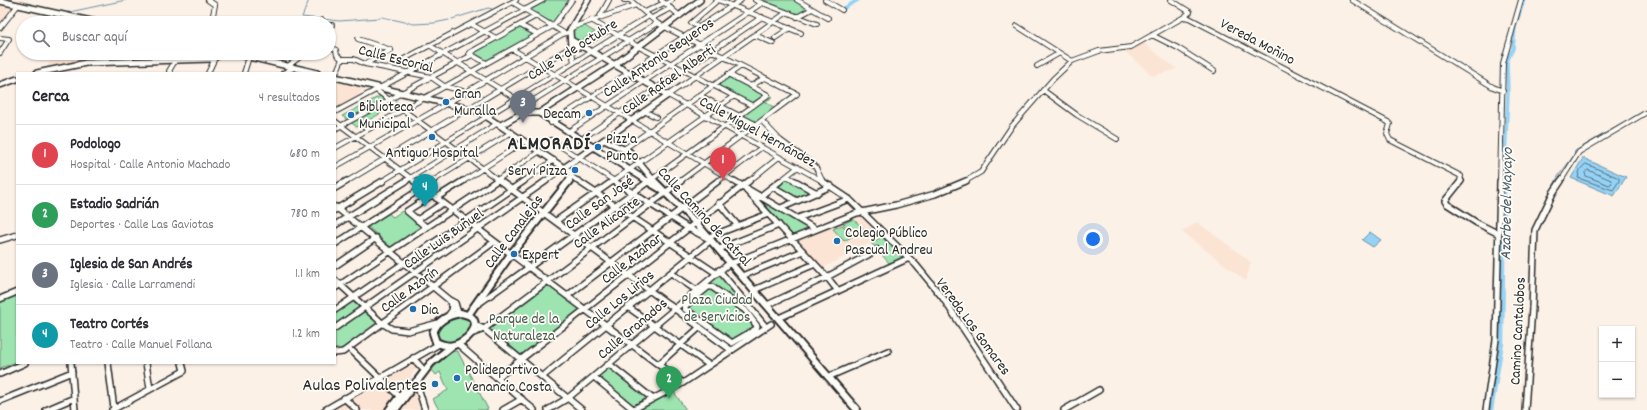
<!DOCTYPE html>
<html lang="es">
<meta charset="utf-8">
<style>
body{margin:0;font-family:Dekko,sans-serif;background:#f2f2f3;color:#2b2b33}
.controls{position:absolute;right:12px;bottom:12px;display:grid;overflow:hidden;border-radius:0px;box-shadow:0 1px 3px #0004}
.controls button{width:36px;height:36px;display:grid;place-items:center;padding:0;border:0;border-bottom:1px solid #e1e1e2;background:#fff;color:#2b2b33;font:20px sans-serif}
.you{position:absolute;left:1093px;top:239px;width:14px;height:14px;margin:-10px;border:3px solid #fff;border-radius:50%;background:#1a73e8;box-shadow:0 0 0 6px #1a73e833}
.badge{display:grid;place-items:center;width:26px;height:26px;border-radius:50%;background:#db2777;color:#fff;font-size:13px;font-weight:700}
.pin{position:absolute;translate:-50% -33px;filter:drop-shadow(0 1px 2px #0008)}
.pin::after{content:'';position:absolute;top:21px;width:14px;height:12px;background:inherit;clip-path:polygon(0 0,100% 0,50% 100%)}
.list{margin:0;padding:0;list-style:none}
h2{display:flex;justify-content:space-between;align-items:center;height:52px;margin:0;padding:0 16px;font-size:17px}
h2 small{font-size:13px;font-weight:400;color:#7c7c81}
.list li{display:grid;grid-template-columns:26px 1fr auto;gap:12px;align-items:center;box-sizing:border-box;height:60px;padding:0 16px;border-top:1px solid #e1e1e2}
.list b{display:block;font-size:15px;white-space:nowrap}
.list p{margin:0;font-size:13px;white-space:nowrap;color:#7c7c81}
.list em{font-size:13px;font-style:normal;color:#7c7c81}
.icon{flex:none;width:22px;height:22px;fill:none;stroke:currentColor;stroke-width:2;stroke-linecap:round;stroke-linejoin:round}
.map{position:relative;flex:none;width:1647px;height:410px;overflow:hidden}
.search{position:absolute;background:#fff;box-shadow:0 1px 3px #0004;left:16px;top:16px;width:320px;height:44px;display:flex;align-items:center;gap:10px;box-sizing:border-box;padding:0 14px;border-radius:22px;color:#7c7c81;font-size:15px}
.panel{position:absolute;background:#fff;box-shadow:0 1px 3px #0004;left:16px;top:72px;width:320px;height:292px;border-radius:0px}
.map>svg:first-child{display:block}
.built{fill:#fbe4d4}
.green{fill:#9de4b1;stroke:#64886e}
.water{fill:#95d3f6;stroke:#6b90a5}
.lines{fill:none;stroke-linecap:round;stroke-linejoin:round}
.shore{stroke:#556e7c;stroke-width:1}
.stream{stroke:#6b90a5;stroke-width:1}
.canal-far1{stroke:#95d3f6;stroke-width:3.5}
.canal{stroke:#95d3f6;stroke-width:4.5}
.street-far1-casing{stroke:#2b2b2b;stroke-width:6}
.street-casing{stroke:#2b2b2b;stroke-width:8}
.secondary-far1-casing{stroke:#2b2b2b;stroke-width:8}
.secondary-casing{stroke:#2b2b2b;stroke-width:10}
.street-far1{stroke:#fdfcf7;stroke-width:4}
.street{stroke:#fdfcf7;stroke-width:5}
.secondary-far1{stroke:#fdfcf7;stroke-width:5}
.secondary{stroke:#fdfcf7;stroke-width:6}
.poi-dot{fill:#1f6fb2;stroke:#fdfcf7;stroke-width:1.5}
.labels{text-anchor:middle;stroke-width:3.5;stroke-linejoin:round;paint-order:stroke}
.street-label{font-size:15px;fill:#2b2b2b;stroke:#fdfcf7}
.poi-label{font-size:15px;fill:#2b2b2b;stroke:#fdfcf7;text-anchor:start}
.park-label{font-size:15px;fill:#48594c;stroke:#fdfcf7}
.water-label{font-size:16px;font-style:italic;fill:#4b5d68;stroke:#fdfcf7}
.near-poi-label{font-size:18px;fill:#2b2b2b;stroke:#fdfcf7;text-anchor:end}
.district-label{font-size:19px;font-weight:bold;letter-spacing:1px;fill:#2b2b2b;stroke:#fdfcf7}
</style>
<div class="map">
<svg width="1647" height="410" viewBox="0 0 1647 410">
<rect width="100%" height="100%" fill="#fcf1e7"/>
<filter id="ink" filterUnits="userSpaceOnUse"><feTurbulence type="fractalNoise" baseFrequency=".025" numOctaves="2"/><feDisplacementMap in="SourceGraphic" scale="8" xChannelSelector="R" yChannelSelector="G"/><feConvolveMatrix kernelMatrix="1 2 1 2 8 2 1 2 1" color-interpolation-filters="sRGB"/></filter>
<g filter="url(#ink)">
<path class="built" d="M0 0H24L7 24 0 30Z
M1142 42 1177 69 1153 76 1123 50Z
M54 53H102L98 61H88L46 68Z
M123 53H163L158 60H120Z
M177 53H218L209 57 173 60Z
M335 78 367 86 359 94 365 95 335 111Z
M858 213 882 237 823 268 797 238Z
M1197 222 1251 262 1246 281 1182 232Z
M412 362 419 366 411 375 421 410H329Z"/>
<path class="green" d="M545 0H570L553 23 529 10Z
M757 0H793L809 9 797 15Z
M583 25 595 32 578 43 574 41 572 30Z
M520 27 535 35 488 61 473 52Z
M729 76 764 95 752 103 717 85Z
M382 95 395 105 357 127 342 116Z
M770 95 773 97 765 102 777 109 757 123 743 115Z
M786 178H788L813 192 798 200 776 187Z
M761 200H762L811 228 793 236Z
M402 211 423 227 392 248 367 226 388 213 393 217Z
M853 219 865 230 855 236 843 224Z
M842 225 853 236 844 241 833 229Z
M882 237 902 258 890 264 871 243Z
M717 276H721L762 326V329L734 346H731L680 309V307Z
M547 284 580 309V310L524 354 521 355 489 328Z
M17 294V362L0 368V301Z
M352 301 360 308 335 327V312Z
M361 312H365L378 323 377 325 340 350H337L335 348V331Z
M459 316 467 318 471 323 469 332C460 340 453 345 441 340L437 334C439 322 448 319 459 316Z
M455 351 458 352 488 409 486 410H439L433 399 448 390 440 372 436 375 432 370C440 358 442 355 455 351Z
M610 367 647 397V399L635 406 632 405 599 378 598 376Z
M674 392 686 410H639Z"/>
<path class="water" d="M1583 158 1626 177 1614 196 1571 178Z
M1370 232 1381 240 1373 247 1362 240Z"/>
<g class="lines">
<path class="shore" d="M1586 164 1619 178V181L1613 190 1578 178 1580 170Z
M1588 170 1611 180 1612 183 1609 185 1586 176 1585 173Z"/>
<path class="stream" d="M309 0 302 17 320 19
M65 13 126 0
M382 17 414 24 434 23 449 20
M323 19 339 21 380 18
M452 19 488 8 492 9
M36 23 56 15
M1630 119 1647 109
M1611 130 1627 121
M1542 208 1559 175 1573 157 1575 151 1609 131"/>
<path class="canal-far1" d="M844 8 858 0
M1504 182 1508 93 1507 61 1513 49 1515 27 1524 0"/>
<path class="canal" d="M1491 410 1502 343 1504 181"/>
<g class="street-far1-casing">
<path id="street-far1" d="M208 0 215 5 212 20 238 23
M624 0H631
M630 0 657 23 797 94 679 182
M661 0 680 16
M718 0 801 33
M755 0 817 24
M797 0 828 18
M825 0 842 10
M1171 0 1190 12 1183 18
M1352 0 1493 87 1503 91
M512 2 564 33
M666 4 672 0
M645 12 664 3
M786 13 668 95 824 182
M797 17 812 9
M599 18 609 0
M652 18 671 8
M591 20 639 47 753 106
M321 23 322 20
M471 24 496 38
M329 25H332
M520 25 537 34
M1017 26 1072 61
M698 27 691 23 718 0
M0 28 18 5
M571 28 636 5
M755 35 773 43
M1152 35 1178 48 1214 71
M0 38 9 39 0 53
M775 38 790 28
M358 39 391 50
M429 45 526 105 529 107 530 111
M329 46 336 50 337 55 342 59
M571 47 574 62
M580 47 609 30
M512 49 735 182
M471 54 469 53 536 16
M244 55 264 53
M472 55 486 63
M342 59H354L365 64 431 77 444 86 466 92
M365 64 391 50
M288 66 305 53
M1037 66 1058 54
M418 68 404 59 516 0
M171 73 169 71 175 61
M208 73 215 58
M244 73 249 57
M283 73 294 68
M335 76 342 59
M751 86 764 78
M376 90 501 182
M1043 90 1077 115 1117 139
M699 95 757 125
M526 105 657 23
M644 111 656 117
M335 112 543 0
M335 121 416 182
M762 121 780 140 815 166 823 182
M551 123 741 0
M335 129 472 55
M568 132 762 3
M551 140 616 182
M580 140 762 17
M335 148 553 26 572 0
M624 149 741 66
M335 167 446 104 561 35 569 32
M571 176 579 182
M787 176 797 182
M346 182 574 45
M381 182 649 16
M404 182 498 123
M431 182 512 132
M462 182 525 141
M494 182 540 151
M522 182 554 160
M544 182 565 167
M612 182 734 96
M648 182 768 95 728 74
M717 182 762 147
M748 182 779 157
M779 182 798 167
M964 182 981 172 1012 126 1053 79 1072 61 1099 51 1131 47 1184 17 1189 18 1388 122 1390 124 1387 134 1390 140 1461 176 1460 182
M1500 182 1503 63 1521 0
M1560 182 1579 152 1647 112"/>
</g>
<g class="street-casing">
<path id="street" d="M414 181 683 383
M500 181 731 350
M578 181 716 273
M734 181 815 229
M795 181 817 193
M822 181 849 199 916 265 943 298 1017 410
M822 181 823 182
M1461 181 1445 201 1447 204 1477 223 1499 234
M773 187 797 201
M335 188 347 181
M746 190 827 277 838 291
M436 198 463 181
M758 198 780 181
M719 203 738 226
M336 207 449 300 455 303 458 313
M781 208 831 186
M335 210 383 181
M798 218 849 199
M417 220 443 203
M556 221 613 181
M335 225 406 181
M426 227 407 211 432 195
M709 237 768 214
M0 240 17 235
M335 244 433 181
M719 249 779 225
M335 266 376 238
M719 270 766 327
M671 273 696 290
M742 276 803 251
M335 280 382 323 392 329 408 331 438 323
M708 287H712L745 310 757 326 756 329 732 343 685 309V306Z
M335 288 496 181
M754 290 815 264
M567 296 718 181
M0 299 17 292
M478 304 649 181
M767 305 827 277 877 250
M628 307 709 365
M335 310 524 181
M448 316 453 309 449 300
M779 318 909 258
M475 325 484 329 582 410
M335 328 546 181
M471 334 484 329 681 181
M458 344 534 410
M349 348 400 397
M335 353 343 352 494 242
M413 358 422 368
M71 363 75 410
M108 363 114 409
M146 363 150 389
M609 364 653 399
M659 364 700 327
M0 374 25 363
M542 377 711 240 688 228 614 181
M594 377 633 409
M828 377 888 351
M497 378 749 181
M416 381 425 410
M344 398 357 410
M0 401 72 372
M46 410 74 398
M112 410 184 371 182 363
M325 410 439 344
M503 410 522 399
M548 410 568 398 727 265 857 213 896 205 935 194 966 181
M632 410 683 383 771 324
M1064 410 1099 390
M1486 410 1496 340 1500 181
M1525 410 1532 308 1535 230 1553 193 1561 181"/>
</g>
<g class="secondary-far1-casing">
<path id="secondary-far1" d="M0 1 100 23
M579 47H571L570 30 588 0
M232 53 317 73
M37 73 86 63 211 59 224 53
M335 77 478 111 572 173 568 182
M0 85 17 79
M539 113 618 62 700 0
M501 125 522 113H539L649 182
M604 140 630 152 655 182
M565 167 668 95 571 40"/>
</g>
<g class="secondary-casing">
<path id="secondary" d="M647 181 659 188
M654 181 695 222 857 410
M461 313C464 314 468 315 470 316 484 326 464 343 454 345 447 347 442 345 436 342L433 333C437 320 448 315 461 313Z
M468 315 511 254 569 181
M389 410 404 391
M395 410 431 363 452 346"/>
</g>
<use href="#street-far1" class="street-far1"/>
<use href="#street" class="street"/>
<use href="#secondary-far1" class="secondary-far1"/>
<use href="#secondary" class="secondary"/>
</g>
</g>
<g class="poi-dot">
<circle cx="446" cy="102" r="4"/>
<circle cx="589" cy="113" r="4"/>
<circle cx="351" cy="115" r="4"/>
<circle cx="432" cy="137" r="4"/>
<circle cx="598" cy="147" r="4"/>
<circle cx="575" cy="170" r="4"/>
<circle cx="837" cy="241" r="4"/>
<circle cx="514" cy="254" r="4"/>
<circle cx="413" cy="309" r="4"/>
<circle cx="457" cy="378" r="4"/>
<circle cx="435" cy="384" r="4"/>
</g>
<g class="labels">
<g class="street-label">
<text transform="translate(1258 41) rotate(28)" y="5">Vereda Moñino</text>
<text transform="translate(572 49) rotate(-32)" y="5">Calle 9 de octubre</text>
<text transform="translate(658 57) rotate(-34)" y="5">Calle Antonio Sequeros</text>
<text transform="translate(396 58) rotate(14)" y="5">Calle Escorial</text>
<text transform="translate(668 79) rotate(-35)" y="5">Calle Rafael Alberti</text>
<text transform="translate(758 131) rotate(29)" y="5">Calle Miguel Hernández</text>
<text transform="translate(599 202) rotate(-36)" y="5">Calle San José</text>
<text transform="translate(705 216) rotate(47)" y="5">Calle Camino de Catral</text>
<text transform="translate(606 222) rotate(-36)" y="5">Calle Alicante</text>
<text transform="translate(513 231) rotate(-53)" y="5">Calle Canalejas</text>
<text transform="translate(443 238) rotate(-35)" y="5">Calle Luis Buñuel</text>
<text transform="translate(631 258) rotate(-38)" y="5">Calle Azahar</text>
<text transform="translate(409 289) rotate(-36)" y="5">Calle Azorín</text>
<text transform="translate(619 299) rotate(-39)" y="5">Calle Los Lirios</text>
<text transform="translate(974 326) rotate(54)" y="5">Vereda Los Gomares</text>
<text transform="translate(632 328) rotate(-40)" y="5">Calle Granados</text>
<text transform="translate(1517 331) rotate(-87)" y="5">Camino Cantalobos</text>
</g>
<g class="poi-label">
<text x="454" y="98">Gran<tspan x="454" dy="17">Muralla</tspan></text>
<text x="359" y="111">Biblioteca<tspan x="359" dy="17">Municipal</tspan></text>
<text x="581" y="118" text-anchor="end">Decam</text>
<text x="606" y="143">Pizz'a<tspan x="606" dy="17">Punto</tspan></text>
<text x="432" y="157" text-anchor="middle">Antiguo Hospital</text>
<text x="567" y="175" text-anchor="end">Servi Pizza</text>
<text x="845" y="237">Colegio Público<tspan x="845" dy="17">Pascual Andreu</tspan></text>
<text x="522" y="259">Expert</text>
<text x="421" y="314">Dia</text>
<text x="465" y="374">Polideportivo<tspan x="465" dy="17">Venancio Costa</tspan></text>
</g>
<g class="park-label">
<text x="717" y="304">Plaza Ciudad<tspan x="717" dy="17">de Servicios</tspan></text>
<text x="524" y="323">Parque de la<tspan x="524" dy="17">Naturaleza</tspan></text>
</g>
<g class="water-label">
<text transform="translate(1505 204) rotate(-89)" y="6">Azarbe del Mayayo</text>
</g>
<g class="near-poi-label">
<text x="427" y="390">Aulas Polivalentes</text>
</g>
<g class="district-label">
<text x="549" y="149">ALMORADÍ</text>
</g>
</g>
</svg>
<div class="controls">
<button>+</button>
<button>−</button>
</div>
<div class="you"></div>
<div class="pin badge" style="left:723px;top:180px;background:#e0444e">1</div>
<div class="pin badge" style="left:669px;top:399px;background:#2e9e5b">2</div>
<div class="pin badge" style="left:523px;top:123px;background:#6b7280">3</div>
<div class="pin badge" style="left:425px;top:207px;background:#0f9aa8">4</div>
<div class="search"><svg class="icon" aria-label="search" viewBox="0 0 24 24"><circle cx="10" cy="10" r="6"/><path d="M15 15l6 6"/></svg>Buscar aquí</div>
<section class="panel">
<h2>Cerca<small>4 resultados</small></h2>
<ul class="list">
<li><span class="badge" style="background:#e0444e">1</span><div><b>Podologo</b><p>Hospital · Calle Antonio Machado</p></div><em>680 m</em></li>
<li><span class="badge" style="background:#2e9e5b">2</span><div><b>Estadio Sadrián</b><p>Deportes · Calle Las Gaviotas</p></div><em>780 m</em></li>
<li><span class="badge" style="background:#6b7280">3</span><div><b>Iglesia de San Andrés</b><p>Iglesia · Calle Larramendi</p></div><em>1.1 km</em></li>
<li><span class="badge" style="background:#0f9aa8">4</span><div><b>Teatro Cortés</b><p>Teatro · Calle Manuel Follana</p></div><em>1.2 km</em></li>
</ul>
</section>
</div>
